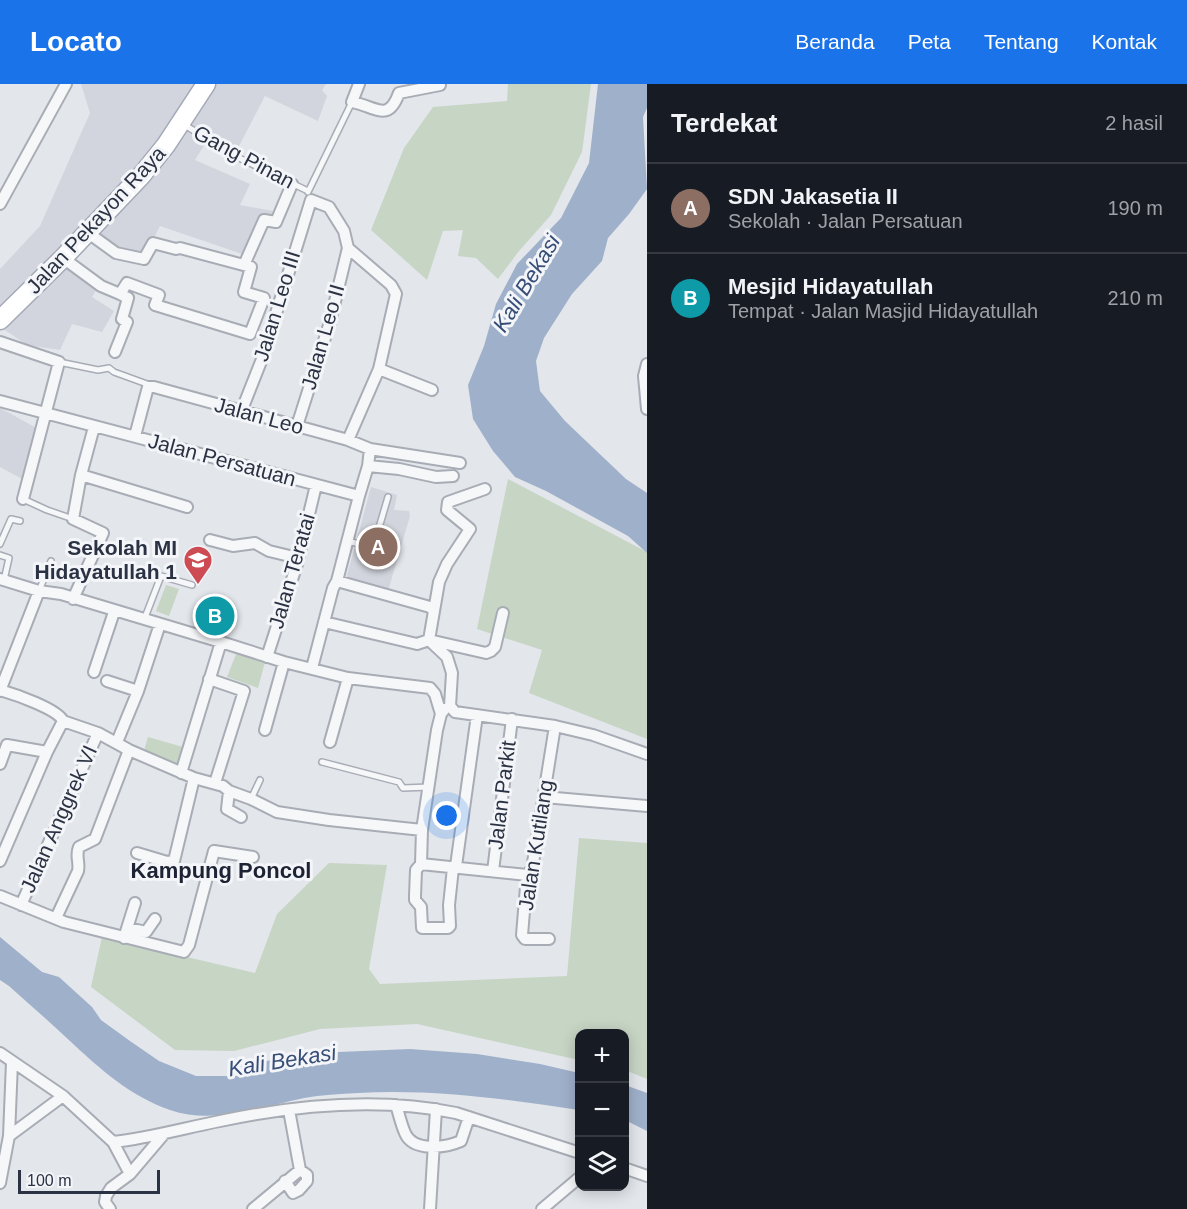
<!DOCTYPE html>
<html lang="id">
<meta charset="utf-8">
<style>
body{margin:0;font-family:Arial,sans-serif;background:#242831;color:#f1f3f6}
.controls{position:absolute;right:18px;bottom:18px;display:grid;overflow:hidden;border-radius:12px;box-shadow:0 3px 15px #0003}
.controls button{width:54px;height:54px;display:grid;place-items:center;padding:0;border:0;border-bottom:2px solid #363941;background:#171b24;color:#f1f3f6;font:30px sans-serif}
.scale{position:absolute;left:18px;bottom:15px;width:142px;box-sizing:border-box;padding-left:6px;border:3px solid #2b3243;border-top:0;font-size:16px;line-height:21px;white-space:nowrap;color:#2b3243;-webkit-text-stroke:4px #f3f5f8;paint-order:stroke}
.you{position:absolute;left:447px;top:732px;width:21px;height:21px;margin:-15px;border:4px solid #fff;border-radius:50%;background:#1a73e8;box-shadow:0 0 0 9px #1a73e833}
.badge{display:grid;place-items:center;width:39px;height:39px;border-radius:50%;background:#1a73e8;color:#fff;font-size:20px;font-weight:700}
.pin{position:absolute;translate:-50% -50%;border:3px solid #fff;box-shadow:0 2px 6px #0006}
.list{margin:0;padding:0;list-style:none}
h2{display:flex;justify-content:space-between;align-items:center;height:78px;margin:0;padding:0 24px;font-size:26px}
h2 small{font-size:20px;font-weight:400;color:#9ea1a6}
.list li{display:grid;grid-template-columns:39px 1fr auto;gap:18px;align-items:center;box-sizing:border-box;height:90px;padding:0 24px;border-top:2px solid #363941}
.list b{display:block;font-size:22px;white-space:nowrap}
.list p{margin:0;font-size:20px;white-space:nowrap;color:#9ea1a6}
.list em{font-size:20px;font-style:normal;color:#9ea1a6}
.icon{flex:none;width:33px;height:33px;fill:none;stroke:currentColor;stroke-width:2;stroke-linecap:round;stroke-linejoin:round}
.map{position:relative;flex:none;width:647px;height:1125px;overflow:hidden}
header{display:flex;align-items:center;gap:36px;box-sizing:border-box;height:84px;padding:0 30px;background:#1a73e8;color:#fff}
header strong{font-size:28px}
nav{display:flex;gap:33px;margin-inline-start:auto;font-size:21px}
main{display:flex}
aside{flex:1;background:#171b24}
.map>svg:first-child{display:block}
.built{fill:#d2d5dd}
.green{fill:#c7d5c5}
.water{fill:#9fb0ca}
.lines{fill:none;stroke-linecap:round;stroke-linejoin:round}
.lane-casing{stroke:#a8acb5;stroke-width:8}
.street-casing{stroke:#a8acb5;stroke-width:14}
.primary-casing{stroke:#a3a9b7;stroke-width:21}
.lane{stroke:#f6f7f9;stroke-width:5}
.street{stroke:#f6f7f9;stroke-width:10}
.primary{stroke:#fff;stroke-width:18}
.labels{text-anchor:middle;stroke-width:6;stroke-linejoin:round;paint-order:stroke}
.street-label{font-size:21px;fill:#2b3243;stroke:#f3f5f8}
.poi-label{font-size:21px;font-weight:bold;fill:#2b3243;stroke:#f3f5f8;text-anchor:end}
.water-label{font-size:22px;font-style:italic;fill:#364d77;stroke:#f3f5f8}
.neighbourhood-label{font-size:22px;font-weight:bold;fill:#1d2334;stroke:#f3f5f8}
</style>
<header>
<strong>Locato</strong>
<nav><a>Beranda</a><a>Peta</a><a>Tentang</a><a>Kontak</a></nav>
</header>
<main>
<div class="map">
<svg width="647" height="1125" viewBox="0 0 647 1125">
<rect width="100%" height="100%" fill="#e3e6eb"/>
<path class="built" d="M81 0H326L322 6 327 12 318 37 265 12 238 64 210 52 195 76 250 100 240 121 273 127 254 174 160 142 144 173 109 162 95 149 70 175 101 198 92 213 114 227 102 248 72 240 60 266 27 261 2 244 0 246V185L40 142 90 29Z
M0 324 42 347 24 396 0 383Z
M371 403 397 411 394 426 409 427 410 432 388 507 346 495Z"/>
<path class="green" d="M508 0H591L582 68 551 131 519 167 498 195 476 174 458 172 463 146 443 147 427 196 371 146 404 64 433 23 507 17Z
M508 395 647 468V655L529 609 542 566 477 545Z
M166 501 179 505 169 532 156 527Z
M238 565 266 574 258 604 227 593Z
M148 653 183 663 178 682 144 667Z
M579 754 647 759V995L625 986 624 950H580L579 976 417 940 320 945 234 967 175 966 91 903 102 853 255 889 277 830 329 779 387 781 369 885 380 900 567 892Z"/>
<path class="water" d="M598 0H647V24L643 33 647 105 629 130 608 154 602 177 572 210 544 254 536 277 540 307 565 337 626 395 647 409V469L628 452 546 407 515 393 493 367 473 335 468 301 484 262 496 220 517 180 561 134 589 79Z
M0 853 42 888 59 893 92 923 101 936 130 957 159 977 196 992H237L259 979 287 972 315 969 410 965 477 970 540 980 579 989V1026C506 1015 432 1005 358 1009 340 1010 321 1011 304 1014 260 1023 214 1041 170 1026 130 1012 100 985 70 957 50 938 29 920 9 902L0 896Z
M625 1001 647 1009V1047L625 1036Z"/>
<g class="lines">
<g class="lane-casing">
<path id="lane" d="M183 40 237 73 308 107
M308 108 352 18
M59 278 98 286 109 284 114 288 147 300 148 303
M23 415 47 426 73 435
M348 457 373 464 388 413
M0 460 11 435 20 437
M0 471 9 474 4 496
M39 507 51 477
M144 536 161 492 192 501
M322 678 399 698 403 704 429 703
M251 715 260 696"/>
</g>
<g class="street-casing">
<path id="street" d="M359 0 352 18C377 23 388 39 399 9L440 1
M0 120 66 0
M63 174 101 202 120 210 127 199 159 211 155 221 250 250 264 214 244 208 251 183 180 164 176 165 153 159 144 175 116 169 87 148
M244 181 264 136 276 138 292 100
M0 258 59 278 23 415
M115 268 127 238 122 235 128 214 120 210
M647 280 644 292 647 325
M379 285 432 306
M0 317 359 412 337 497
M241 328 262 275 311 116 329 123 344 147 348 164 391 201 396 210 379 285 348 356
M297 342 330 238 348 164
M135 352 148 303H154L348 356 370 365 460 379
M368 382 399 385 436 393 453 392
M81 391 187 423
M359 412 368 382 370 365
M210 456 233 462 255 459 269 467 298 474
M0 495 39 507 61 510 221 558 284 578 348 594 430 604 435 610 441 630
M73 515 103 449 73 435 81 391 94 343
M324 538 417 560 429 556 486 569 491 567 495 563 503 529
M267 573 297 480 316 401
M312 584 333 504 337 497 430 523 433 526
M94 588 114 528
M209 595 244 607 215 699
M107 597 138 607
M0 606C14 610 58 625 63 637L98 649 129 666 194 694 223 702 229 707 251 715 277 728 329 736 422 746
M0 607 39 507
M450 622 452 589 447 573 429 556 439 498 447 480 470 445 447 426 448 418 485 405
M450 622 455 628 555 642 593 651 647 670
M265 646 284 578
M117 658 138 607 160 540
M330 658 348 594
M0 680 7 661 47 668
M181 689 221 558
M229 707 227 725 241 733
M544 713 647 722
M137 769 167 778 174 777 194 694
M0 777 47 668 63 637
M421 780 422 746 437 646 441 630 445 625
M421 780 416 786 415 812V816L421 823 422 844H448L450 842 449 821 453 784
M421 780 527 791
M456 782 477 631
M493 787 512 635
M0 812 64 838 184 868 189 861 214 767 253 773
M21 821 98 649
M56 834 78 787C80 778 75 772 79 763L95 755 129 666
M128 844 146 848 155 835
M124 854 135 819
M549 855H525L522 851 527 791 532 785 555 642
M0 969 63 1012 113 1058 130 1090
M396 1021C399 1030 401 1040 405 1049 413 1068 445 1064 461 1057L469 1033
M289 1026 300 1086
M9 1052 63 1012
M113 1058C150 1054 184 1044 220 1037 296 1021 380 1013 456 1029L580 1069
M624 1084 647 1092
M0 1099 9 1052 12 978
M110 1125 105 1118 106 1112 111 1104 130 1090 164 1050
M253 1125 300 1086 307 1091V1097L299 1106 293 1109 285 1097
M430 1125 436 1025
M542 1125 580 1093"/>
</g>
<g class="primary-casing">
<path id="primary" d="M0 236 63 174 141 92 166 61 206 0"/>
</g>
<use href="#lane" class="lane"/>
<use href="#street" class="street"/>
<use href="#primary" class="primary"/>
</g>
<defs>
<g id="school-pin" transform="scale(1.5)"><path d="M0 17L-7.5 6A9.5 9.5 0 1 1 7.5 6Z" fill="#cd4c54" stroke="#f3f5f8"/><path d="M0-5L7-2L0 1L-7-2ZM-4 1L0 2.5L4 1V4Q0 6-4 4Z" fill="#fff"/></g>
</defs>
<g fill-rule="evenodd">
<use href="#school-pin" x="198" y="476"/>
</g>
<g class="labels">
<g class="street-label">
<text transform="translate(244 73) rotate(28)" y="7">Gang Pinan</text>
<text transform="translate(96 136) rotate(-47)" y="7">Jalan Pekayon Raya</text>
<text transform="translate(277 222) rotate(-73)" y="7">Jalan Leo III</text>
<text transform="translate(323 253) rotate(-74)" y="7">Jalan Leo II</text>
<text transform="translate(259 332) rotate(15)" y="7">Jalan Leo</text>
<text transform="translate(222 376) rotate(15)" y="7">Jalan Persatuan</text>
<text transform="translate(292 487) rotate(-74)" y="7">Jalan Teratai</text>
<text transform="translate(502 711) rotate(-83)" y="7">Jalan Parkit</text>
<text transform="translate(59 735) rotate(-66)" y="7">Jalan Anggrek VI</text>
<text transform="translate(536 761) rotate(-81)" y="7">Jalan Kutilang</text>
</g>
<g class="poi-label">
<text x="177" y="471">Sekolah MI<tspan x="177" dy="24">Hidayatullah 1</tspan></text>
</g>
<g class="water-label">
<text transform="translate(526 199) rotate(-59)" y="8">Kali Bekasi</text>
<text transform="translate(282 976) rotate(-9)" y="8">Kali Bekasi</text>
</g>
<g class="neighbourhood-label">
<text x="221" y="794">Kampung Poncol</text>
</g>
</g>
</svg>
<div class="controls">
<button>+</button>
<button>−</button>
<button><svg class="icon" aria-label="layers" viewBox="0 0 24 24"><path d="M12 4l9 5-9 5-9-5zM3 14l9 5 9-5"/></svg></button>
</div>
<div class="scale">100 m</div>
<div class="you"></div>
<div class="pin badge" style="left:378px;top:463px;background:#8d6e63">A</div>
<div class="pin badge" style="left:215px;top:532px;background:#0f9aa8">B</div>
</div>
<aside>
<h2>Terdekat<small>2 hasil</small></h2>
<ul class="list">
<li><span class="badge" style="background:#8d6e63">A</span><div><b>SDN Jakasetia II</b><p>Sekolah · Jalan Persatuan</p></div><em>190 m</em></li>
<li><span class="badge" style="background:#0f9aa8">B</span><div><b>Mesjid Hidayatullah</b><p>Tempat · Jalan Masjid Hidayatullah</p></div><em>210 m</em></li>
</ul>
</aside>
</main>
